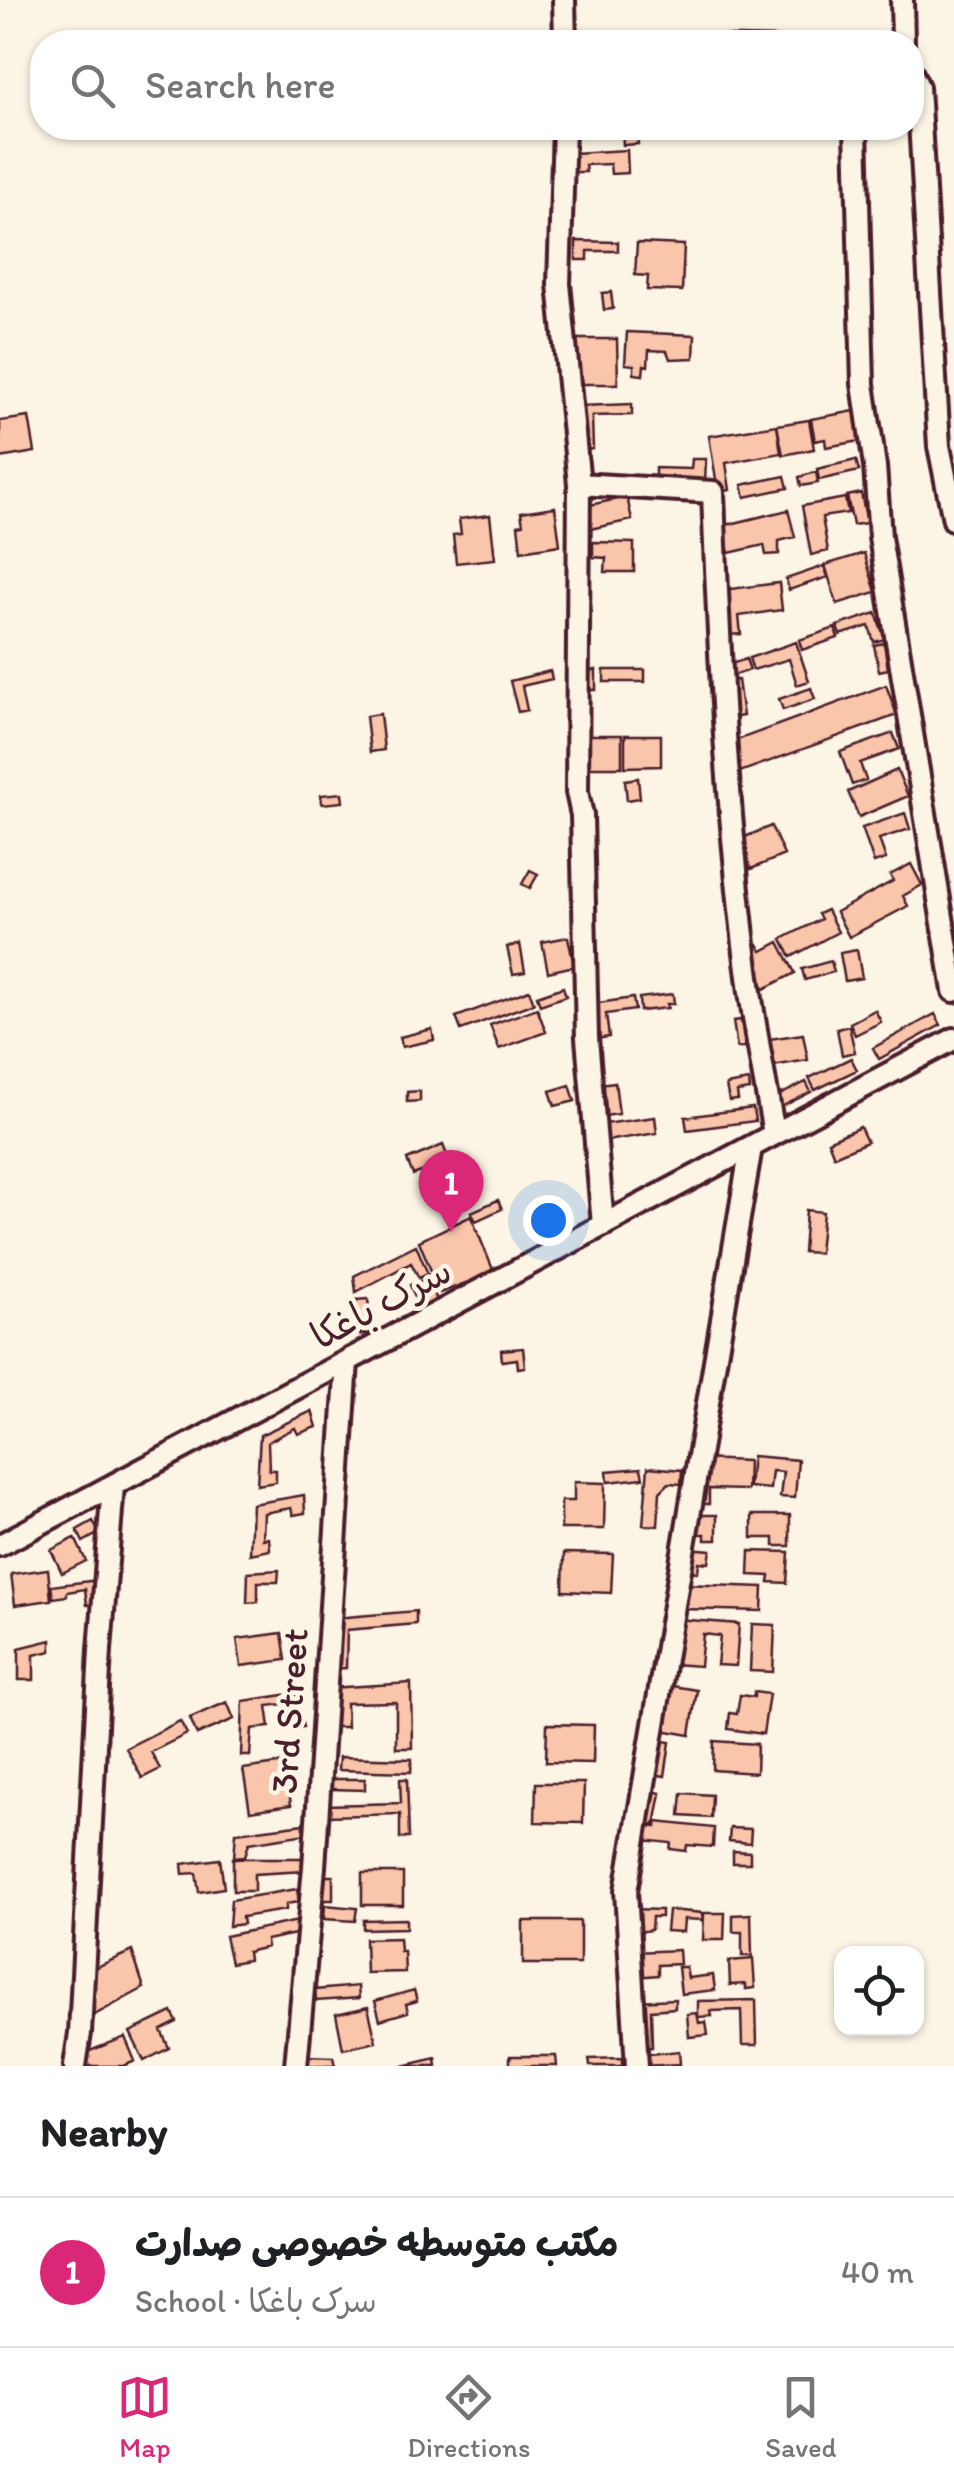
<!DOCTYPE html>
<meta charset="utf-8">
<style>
body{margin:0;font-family:Itim,"Playpen Sans Arabic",sans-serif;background:#f2f2f2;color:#202124}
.controls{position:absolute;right:30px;bottom:30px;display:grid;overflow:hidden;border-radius:20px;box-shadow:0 2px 8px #0004}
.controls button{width:90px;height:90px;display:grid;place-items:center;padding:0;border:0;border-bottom:2px solid #e0e0e0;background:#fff;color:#202124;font:50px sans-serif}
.you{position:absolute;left:548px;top:1220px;width:35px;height:35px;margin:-25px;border:8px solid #fff;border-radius:50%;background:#1a73e8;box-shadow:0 0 0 15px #1a73e833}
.badge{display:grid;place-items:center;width:65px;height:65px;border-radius:50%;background:#db2777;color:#fff;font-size:32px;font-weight:700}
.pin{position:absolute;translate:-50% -82px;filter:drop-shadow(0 2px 5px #0008)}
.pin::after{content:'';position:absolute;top:52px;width:35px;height:30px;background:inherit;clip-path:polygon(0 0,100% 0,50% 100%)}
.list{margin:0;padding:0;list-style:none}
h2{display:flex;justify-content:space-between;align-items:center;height:130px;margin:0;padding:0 40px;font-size:42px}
h2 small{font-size:32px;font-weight:400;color:#757577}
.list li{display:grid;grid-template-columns:65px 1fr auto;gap:30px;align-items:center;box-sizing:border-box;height:150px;padding:0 40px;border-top:2px solid #e0e0e0}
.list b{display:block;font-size:38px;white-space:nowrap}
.list p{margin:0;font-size:32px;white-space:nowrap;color:#757577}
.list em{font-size:32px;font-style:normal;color:#757577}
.icon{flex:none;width:55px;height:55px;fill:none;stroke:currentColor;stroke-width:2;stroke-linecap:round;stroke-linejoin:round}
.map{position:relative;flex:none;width:954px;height:2066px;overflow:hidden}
.search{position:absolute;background:#fff;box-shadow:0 2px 8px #0004;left:30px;right:30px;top:30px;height:110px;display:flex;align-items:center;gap:25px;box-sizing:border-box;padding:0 35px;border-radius:40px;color:#757577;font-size:38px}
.sheet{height:280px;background:#fff}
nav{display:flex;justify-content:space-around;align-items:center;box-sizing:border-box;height:140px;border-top:2px solid #e0e0e0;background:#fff;font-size:28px;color:#757577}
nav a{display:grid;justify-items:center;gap:5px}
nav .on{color:#db2777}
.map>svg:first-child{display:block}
.building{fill:#fac6ab;stroke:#4a1f2b;stroke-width:2.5}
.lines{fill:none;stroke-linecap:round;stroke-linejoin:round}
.minor-casing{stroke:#4a1f2b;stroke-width:28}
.minor{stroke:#fcf5e5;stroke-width:20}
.labels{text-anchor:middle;stroke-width:9;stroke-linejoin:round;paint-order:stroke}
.street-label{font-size:38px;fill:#4a1f2b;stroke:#fcf5e5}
</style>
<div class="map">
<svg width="954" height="2066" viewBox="0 0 954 2066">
<rect width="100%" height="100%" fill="#fcf5e5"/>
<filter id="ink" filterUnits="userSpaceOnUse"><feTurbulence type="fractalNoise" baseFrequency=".01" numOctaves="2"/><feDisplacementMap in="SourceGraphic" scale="20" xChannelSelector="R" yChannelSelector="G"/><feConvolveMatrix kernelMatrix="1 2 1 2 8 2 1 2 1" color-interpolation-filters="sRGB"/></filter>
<g filter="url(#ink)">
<path class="building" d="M687 35 783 37V42H687Z
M815 37V42H784V38Z
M622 128H688L689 138H682V130L637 134 638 144 623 145Z
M627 150 628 173 611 174 610 164 585 165 586 172H574L573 153Z
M576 241 618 242V251H588V260H576Z
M637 243 684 245 682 291 647 290 648 276 635 275Z
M611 292 613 309 604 310 602 293Z
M627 332 695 335 694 358 670 359 667 351 649 350 648 366 644 365 643 375 634 374V365L625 364Z
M573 339H617L618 384H576Z
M632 404V415L592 416 593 449 582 450 580 406Z
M855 411 860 441 826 447 825 439 815 441 811 419Z
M29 417 35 452 0 458V421Z
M809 420 814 449 783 455 777 425Z
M777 425 781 453 726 463 730 490 718 492 709 436Z
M692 459H706L705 485 655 484V468L691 469Z
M856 460 859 471 819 480 817 469Z
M816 472 818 483 801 486 799 477Z
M785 476 788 488 745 497 742 485Z
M861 493 867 523 853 525 847 496Z
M627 497 632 520 590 529 585 506Z
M845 498 848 513 822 517 828 551 811 555 802 506Z
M555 507 560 545 521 551 518 525 523 524 521 512Z
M788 510 795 537 779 541V554L766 555 764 545 729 553 722 526Z
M490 515 495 559 456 563 453 535 461 534 459 519Z
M593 542 634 543V572H605L606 558 593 557Z
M864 553 876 592 837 604 825 565Z
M824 566 828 577 789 590 786 579Z
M779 583 782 610 739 616 741 634 728 635 722 590Z
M876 613 885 639 874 642 869 626 840 635 837 626Z
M835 628 838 638 802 650 799 640Z
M796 642 809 681 797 685 789 659 753 670 749 658Z
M884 643 888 669 879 671 874 645Z
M746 659 750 670 729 677 725 666Z
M596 670V690H588L587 671Z
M604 670H645V682H604Z
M550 671 552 679 522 686 527 710 518 712 510 681Z
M738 680 743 716 732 718 727 681Z
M886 685 897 715 740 772 729 743Z
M811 688 815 699 783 710 779 699Z
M380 714 384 750 370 752 366 716Z
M893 733 899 749 860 763 866 780 852 785 840 752Z
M587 735H622V767H587Z
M625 735H661V766L625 767Z
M897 770 908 796 859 817 848 792Z
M638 778 640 798 627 800 625 780Z
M342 793 343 802 322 804 321 795Z
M905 813 910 829 879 839 886 859 874 863 862 828Z
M771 826 784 855 751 869 738 840Z
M911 864 922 885 903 896 908 906 849 937 836 912 893 881 890 875Z
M530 870 538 874 530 888 522 884Z
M827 910 838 932 791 957 782 939 821 919 818 914Z
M568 937 574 966 548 972 542 942Z
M779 942 795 973 764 989 748 958 749 948 758 944 762 951Z
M520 944 525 972 513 974 507 947Z
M857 950 862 978 845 981 840 953Z
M831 961 834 972 805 980 802 969Z
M563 987 566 996 540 1005 537 996Z
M529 990 534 1003 461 1030 456 1017Z
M673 994 674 1004H667L668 1008 640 1011 639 998Z
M633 998 635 1010 606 1014 609 1037 596 1039 591 1004Z
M537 1008 546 1032 499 1049 490 1025Z
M875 1010 881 1022 855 1035 850 1023Z
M935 1014 941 1025 879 1059 873 1048Z
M741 1020 745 1047 737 1048 733 1021Z
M849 1026 855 1052 842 1055 837 1029Z
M432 1029 434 1040 402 1047 400 1037Z
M803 1034 808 1060 773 1066 769 1039Z
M851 1058 857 1070 815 1090 809 1078Z
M749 1081 750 1090 737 1092 738 1100 729 1101 726 1085Z
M615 1082 619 1114 604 1116 599 1084Z
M806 1082 811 1092 777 1109 772 1099Z
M570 1085 575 1101 555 1106 550 1091Z
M420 1091V1101L407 1102V1092Z
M753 1108 755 1121 687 1130 685 1117Z
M655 1117 657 1133 599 1142 597 1125Z
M860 1127 867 1142 834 1156 828 1141Z
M443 1145 455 1176 437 1183 432 1168 413 1175 407 1160Z
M498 1200 502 1209 476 1221 471 1212Z
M806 1210 823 1212 819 1253 803 1252Z
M471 1216 494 1272 440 1293 419 1241Z
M416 1245 428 1274 419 1278 411 1263 356 1292 354 1276Z
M427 1278 437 1300 419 1308 410 1285Z
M368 1299 372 1333 360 1335 356 1300Z
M523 1348 525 1367 518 1368 517 1359 502 1361 501 1350Z
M312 1411 317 1427 298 1434 295 1428 268 1442 269 1470H276V1482L257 1485 260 1435Z
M752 1456 798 1460 795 1498 780 1497 783 1472 772 1471 770 1489 749 1487Z
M700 1459 748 1461 747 1490 709 1489V1504H698Z
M648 1467 682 1470 681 1484 669 1483 660 1492 658 1526 643 1525Z
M641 1468 643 1478 608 1482 607 1471Z
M574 1482 605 1483 604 1529H561V1501H574Z
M304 1495 305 1513 293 1515 291 1508 264 1513 263 1539 269 1538 270 1550 250 1554 252 1504Z
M691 1515H717V1540H705V1534H691Z
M752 1515H790V1546H774V1538H752Z
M93 1521 99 1533 83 1542 77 1530Z
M75 1538 86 1561 62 1573 51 1550Z
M687 1548 711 1550 709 1563 699 1562 698 1572 684 1571Z
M750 1551 789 1552 787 1583 769 1582 770 1576 749 1575Z
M564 1553 613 1554 611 1593 563 1591Z
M48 1569 51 1600 15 1605 11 1574Z
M279 1570 278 1582H258V1602L247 1603 248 1572Z
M98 1580 101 1604 87 1605 85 1589 67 1592V1596L53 1598 51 1586Z
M682 1584 763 1587 762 1611 681 1609Z
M416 1611V1624L347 1630 346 1668 331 1669 335 1618Z
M676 1619 739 1624 736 1666 717 1665 720 1636 703 1634 700 1666 672 1664Z
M752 1624 775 1625 773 1672 750 1671Z
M282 1633 286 1660 241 1666 237 1639Z
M51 1640V1651L34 1655V1680H19V1648Z
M411 1683 412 1748H396V1702L346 1703 347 1727H328V1688Z
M667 1685 697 1690 690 1735 661 1730Z
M754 1692 769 1694 763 1734 728 1729 730 1713 737 1714 740 1695 754 1697Z
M284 1695 285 1704 267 1706 270 1727 252 1729 250 1756H241L243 1701Z
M297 1696 303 1727 293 1729 287 1698Z
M227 1702 234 1719 197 1735 190 1718Z
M180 1721 187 1734 151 1752 160 1769 142 1778 126 1748Z
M547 1724 594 1725 593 1763 546 1762Z
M657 1740 670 1742 665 1776 652 1774Z
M714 1741 757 1744 756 1773 713 1770Z
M339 1757 412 1759 411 1772 338 1770Z
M285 1763 291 1805 250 1811 243 1769Z
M330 1779H365V1790L330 1789Z
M400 1779H407L409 1838H400V1814L327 1816 326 1805 401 1803Z
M536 1783H584L583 1823 535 1822Z
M646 1790 661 1793 655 1825 641 1823Z
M682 1793 712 1795 711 1818 680 1816Z
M657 1822 714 1828 713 1847 687 1845 686 1851 670 1849 671 1843 642 1840 643 1825 656 1827Z
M305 1824 306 1834 249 1843 245 1856 234 1857 236 1833Z
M730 1828 751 1829 750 1843 729 1841Z
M733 1851 750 1852V1863H733Z
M233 1858H304V1871L254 1874V1891H233Z
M220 1859 224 1888 199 1892 196 1873 183 1874 182 1864Z
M362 1873H403V1905H362Z
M324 1876H333V1900H323Z
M297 1889 299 1902 286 1904V1910L242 1917 243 1924 229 1926 231 1900Z
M325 1905 357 1908 355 1921 324 1919Z
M632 1909 661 1910V1917H652L651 1930 631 1933Z
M668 1910 703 1913 702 1920 684 1919 683 1932 666 1931Z
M704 1913H725L724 1940H703Z
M751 1914 752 1956H742V1932H733V1915Z
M406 1919V1928L363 1929V1920Z
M303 1920 305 1932 266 1940 267 1947 247 1952 248 1960 231 1963 225 1936Z
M523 1921H580V1964H523Z
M399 1938 400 1951H404L405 1972 366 1973 365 1939Z
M679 1950 680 1964 658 1965V1975L636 1977 634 1952Z
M132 1951 144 1988 87 2019 90 1970Z
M753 1959 755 1988 746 1989V1984L730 1985 729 1961Z
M678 1967H686L688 1978 713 1975 715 1990 681 1994Z
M358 1986 359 1998 316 2001 315 1990Z
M414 1990 417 2001 406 2004 408 2012 380 2020 375 2001Z
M675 1999V2008L651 2010 652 2047 639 2048 637 2001Z
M756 2000 757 2045H742L741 2010 711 2011 712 2016 698 2017V2001Z
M368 2007 376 2042 343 2049 336 2014Z
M172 2012 177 2022 161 2030 169 2048 144 2061 130 2032Z
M697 2013 699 2023 706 2022 708 2035 689 2037 687 2014Z
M125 2037 135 2061 124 2066H86L82 2054Z
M679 2051 680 2064 641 2066 640 2055Z
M306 2056 333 2057 335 2066H306Z
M510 2056H556L557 2066H510Z
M436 2058 437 2066H403Z
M622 2058V2066H590L589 2059Z"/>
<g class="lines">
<g class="minor-casing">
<path id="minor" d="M564 0 565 42
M902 0 903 42
M912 74 918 87 939 446 954 520
M564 128 559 284 579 484 577 792 582 815 587 1038 603 1225
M856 129 863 384 875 466 880 537 954 991
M579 484 713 492C719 659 728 827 750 992 757 1040 766 1087 774 1134
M0 1545 954 1039
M75 2066 80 2033 100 1650 113 1485
M296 2066 314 1867 347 1361
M637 2066 626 1891 751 1147"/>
</g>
<use href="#minor" class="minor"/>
</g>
</g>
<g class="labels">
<g class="street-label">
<text transform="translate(381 1303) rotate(-28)" y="13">سرک باغکا</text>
<text transform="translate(289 1711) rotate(-86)" y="13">3rd Street</text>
</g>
</g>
</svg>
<div class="controls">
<button><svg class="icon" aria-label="locate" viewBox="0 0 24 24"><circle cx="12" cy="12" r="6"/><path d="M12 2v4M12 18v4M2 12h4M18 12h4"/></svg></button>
</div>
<div class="you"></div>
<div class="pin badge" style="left:451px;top:1232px">1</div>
<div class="search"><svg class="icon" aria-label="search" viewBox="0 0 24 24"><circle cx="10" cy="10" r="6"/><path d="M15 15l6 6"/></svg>Search here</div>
</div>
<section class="sheet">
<h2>Nearby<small></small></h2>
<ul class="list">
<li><span class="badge">1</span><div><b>مکتب متوسطه خصوصی صدارت</b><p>School · سرک باغکا</p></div><em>40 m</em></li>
</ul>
</section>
<nav>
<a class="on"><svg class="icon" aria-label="map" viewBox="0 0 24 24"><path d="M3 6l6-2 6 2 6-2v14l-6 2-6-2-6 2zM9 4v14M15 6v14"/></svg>Map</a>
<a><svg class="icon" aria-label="directions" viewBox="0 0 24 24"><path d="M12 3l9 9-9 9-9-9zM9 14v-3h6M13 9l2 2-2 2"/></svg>Directions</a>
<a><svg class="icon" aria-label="saved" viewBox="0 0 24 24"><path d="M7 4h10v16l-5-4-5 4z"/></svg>Saved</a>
</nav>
